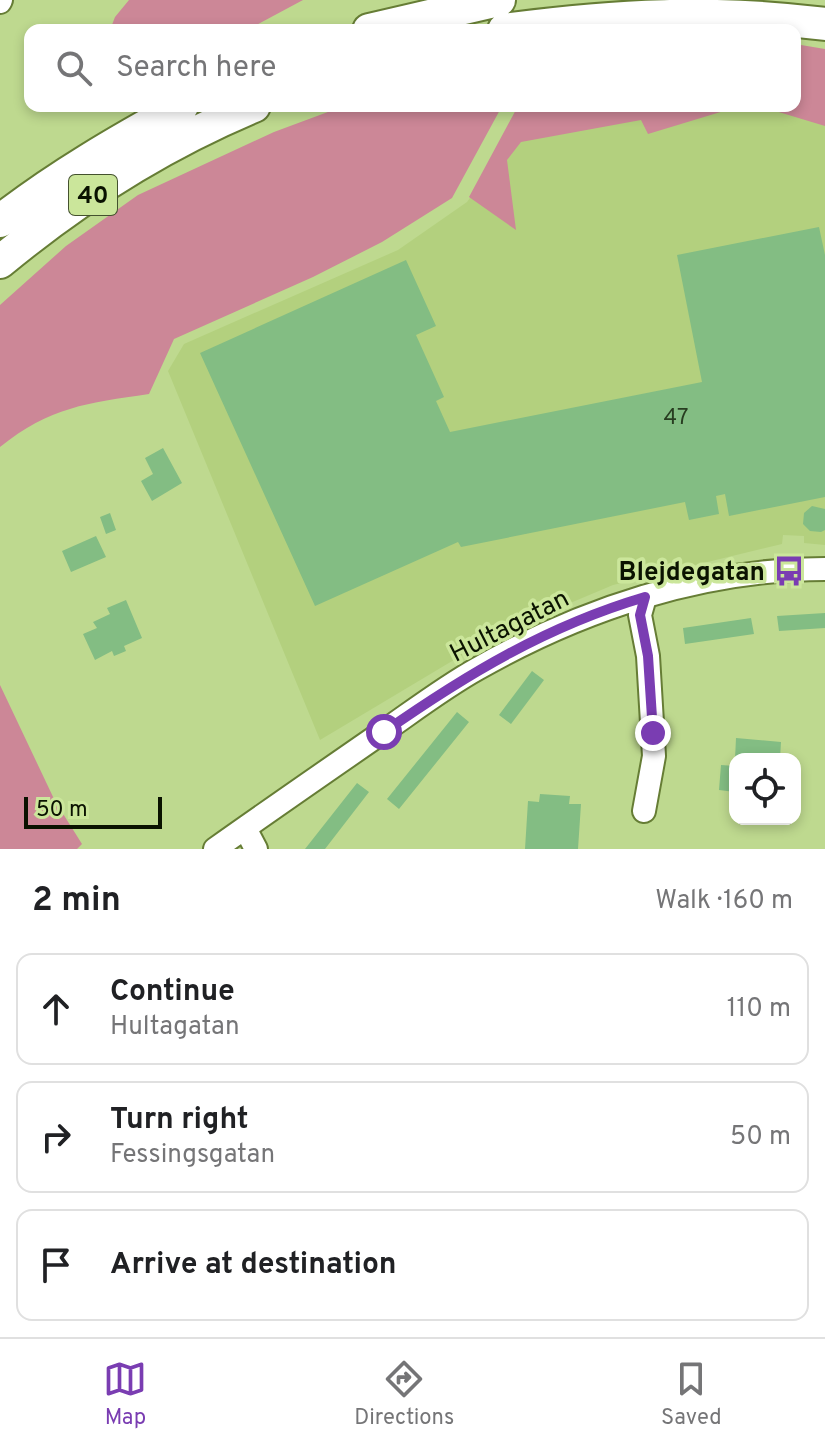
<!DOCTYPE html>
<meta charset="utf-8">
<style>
body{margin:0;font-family:Overpass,sans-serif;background:#f2f2f2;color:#202124}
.controls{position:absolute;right:24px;bottom:24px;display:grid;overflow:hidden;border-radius:16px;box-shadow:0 4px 12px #0003}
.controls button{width:72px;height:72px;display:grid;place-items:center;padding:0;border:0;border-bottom:2px solid #e0e0e0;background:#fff;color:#202124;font:40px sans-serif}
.scale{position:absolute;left:24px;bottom:20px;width:138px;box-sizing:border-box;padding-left:8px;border:4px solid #0a1200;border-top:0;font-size:22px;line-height:28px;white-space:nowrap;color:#0a1200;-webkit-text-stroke:6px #cbe69b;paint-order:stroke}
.stop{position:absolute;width:24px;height:24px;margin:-18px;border:6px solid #7a3db2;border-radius:50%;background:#fff}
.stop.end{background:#7a3db2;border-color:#fff;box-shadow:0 2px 8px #0008}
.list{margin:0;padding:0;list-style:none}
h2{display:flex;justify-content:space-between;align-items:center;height:104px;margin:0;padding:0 32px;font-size:34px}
h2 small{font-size:26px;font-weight:400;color:#757577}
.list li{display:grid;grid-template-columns:52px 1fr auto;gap:24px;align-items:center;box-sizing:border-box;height:112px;margin:0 16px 16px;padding:0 16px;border:2px solid #e0e0e0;border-radius:16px}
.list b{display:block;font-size:30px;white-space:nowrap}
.list p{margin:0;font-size:26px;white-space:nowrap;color:#757577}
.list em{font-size:26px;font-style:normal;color:#757577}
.icon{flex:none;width:44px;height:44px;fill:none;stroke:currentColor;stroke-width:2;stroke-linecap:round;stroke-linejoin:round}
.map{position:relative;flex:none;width:825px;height:849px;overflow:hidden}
.search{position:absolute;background:#fff;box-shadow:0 4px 12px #0003;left:24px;right:24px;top:24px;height:88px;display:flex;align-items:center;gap:20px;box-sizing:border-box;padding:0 28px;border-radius:16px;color:#757577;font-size:30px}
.sheet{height:488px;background:#fff}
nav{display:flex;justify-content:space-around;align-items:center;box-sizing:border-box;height:112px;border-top:2px solid #e0e0e0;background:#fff;font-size:22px;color:#757577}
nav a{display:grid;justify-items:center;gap:4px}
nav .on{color:#7a3db2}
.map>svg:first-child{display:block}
.built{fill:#b3d07e}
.green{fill:#cc8797}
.building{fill:#83bd83}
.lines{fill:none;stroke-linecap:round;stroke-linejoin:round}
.minor-casing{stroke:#667d35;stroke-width:26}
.highway-casing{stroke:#667d35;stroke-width:36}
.minor{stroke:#fff;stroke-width:22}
.highway{stroke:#fff;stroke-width:32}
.route{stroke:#7a3db2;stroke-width:10}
.labels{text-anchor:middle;stroke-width:7;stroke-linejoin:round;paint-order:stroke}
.number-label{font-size:22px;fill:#283d21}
.shield{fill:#cbe69b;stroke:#44522e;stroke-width:2}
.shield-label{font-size:24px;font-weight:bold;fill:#0a1200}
.poi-label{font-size:26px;font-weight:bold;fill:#0a1200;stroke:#cbe69b;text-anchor:end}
.street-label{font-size:26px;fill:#0a1200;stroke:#cbe69b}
</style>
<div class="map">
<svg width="825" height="849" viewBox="0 0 825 849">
<rect width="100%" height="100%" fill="#bed98f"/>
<path class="built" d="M825 95V545L804 543V536L783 535 782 544 613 585 499 633 320 740 168 371 184 344 398 250 467 202 524 122 597 106H795Z"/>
<path class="green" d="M129 0H303L247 30H110L115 17Z
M795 44 825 49V126L772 110 737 107 648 134 641 120 521 142 507 160 516 230 469 197 518 106H795Z
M344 106 501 108 452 198 382 242 313 277 174 339 149 394C87 403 50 407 0 447V305L66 246 138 195 274 132Z
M0 685 55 801 82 844 77 849H0Z"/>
<path class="building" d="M819 227 825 255V497L729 516 725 494 716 496 719 514 689 520 685 502 461 547 458 542 315 606 200 353 406 260 436 326 416 335 444 397 436 401 450 432 702 382 677 255Z
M163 448 182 483 152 501 141 481 153 474 145 458Z
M812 506 825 509V530L821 532 810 531 803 524 804 513Z
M110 513 116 530 106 534 100 517Z
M96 536 106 557 71 572 62 551Z
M126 600 142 638 124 646 126 651 114 656 112 651 95 660 83 634 97 628 93 622 110 614 107 608Z
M825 613V628L779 631 777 616Z
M751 618 754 634 685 644 683 628Z
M532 671 544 680 511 724 499 715Z
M457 712 469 722 399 809 387 799Z
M736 738 781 742 780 759H735Z
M721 765 735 766V792L719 790Z
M357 783 369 792 325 849H305Z
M540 794 570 796 569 804H581L578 849H525L528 801 539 802Z"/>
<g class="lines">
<g class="minor-casing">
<path id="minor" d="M0 2 1 0
M644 811 654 756 648 656 640 615 645 597
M245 828 256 849
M215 849C270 810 325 772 380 734 412 712 443 688 477 669 582 609 703 569 825 569"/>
</g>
<g class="highway-casing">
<path id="highway" d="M369 30 499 0
M504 30C614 15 715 10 825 24
M0 221C56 177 120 140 182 106
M0 262C76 199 163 144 254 106"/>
</g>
<use href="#minor" class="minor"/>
<use href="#highway" class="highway"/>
</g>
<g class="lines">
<path class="route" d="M384 732C467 674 547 626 645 597L640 615 648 656 653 733"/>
</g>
<defs>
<g id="bus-bare" transform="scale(2.4)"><path d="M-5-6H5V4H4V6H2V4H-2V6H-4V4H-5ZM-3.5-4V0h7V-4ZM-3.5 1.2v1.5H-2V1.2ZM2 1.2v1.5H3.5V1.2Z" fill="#7a3db2" stroke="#cbe69b" stroke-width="2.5" paint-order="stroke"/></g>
</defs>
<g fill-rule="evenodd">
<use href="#bus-bare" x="789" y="571"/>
</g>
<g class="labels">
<g class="number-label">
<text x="676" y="424">47</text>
</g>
<rect class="shield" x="69" y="175" width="48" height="40" rx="6"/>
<g class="shield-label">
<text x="93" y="203">40</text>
</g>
<g class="poi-label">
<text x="765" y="580">Blejdegatan</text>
</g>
<g class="street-label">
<text transform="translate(509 625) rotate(-27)" y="9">Hultagatan</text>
</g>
</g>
</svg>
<div class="controls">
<button><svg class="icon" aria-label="locate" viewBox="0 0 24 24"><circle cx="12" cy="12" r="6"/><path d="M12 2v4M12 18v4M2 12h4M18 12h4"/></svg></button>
</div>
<div class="scale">50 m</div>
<div class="stop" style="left:384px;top:732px"></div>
<div class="stop end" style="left:653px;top:733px"></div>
<div class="search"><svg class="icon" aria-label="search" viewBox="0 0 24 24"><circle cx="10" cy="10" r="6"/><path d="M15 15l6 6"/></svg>Search here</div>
</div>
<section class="sheet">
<h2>2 min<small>Walk · 160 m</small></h2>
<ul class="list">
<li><svg class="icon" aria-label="ahead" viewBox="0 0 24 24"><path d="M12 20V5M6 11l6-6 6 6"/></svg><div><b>Continue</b><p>Hultagatan</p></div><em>110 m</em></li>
<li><svg class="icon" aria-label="right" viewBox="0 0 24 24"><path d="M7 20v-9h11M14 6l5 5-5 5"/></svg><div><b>Turn right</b><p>Fessingsgatan</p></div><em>50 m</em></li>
<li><svg class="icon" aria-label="arrive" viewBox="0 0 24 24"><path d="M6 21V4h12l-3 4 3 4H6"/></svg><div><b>Arrive at destination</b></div></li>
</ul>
</section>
<nav>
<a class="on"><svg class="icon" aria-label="map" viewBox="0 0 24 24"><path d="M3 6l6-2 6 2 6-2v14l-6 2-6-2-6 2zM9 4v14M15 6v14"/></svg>Map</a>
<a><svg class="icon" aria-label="directions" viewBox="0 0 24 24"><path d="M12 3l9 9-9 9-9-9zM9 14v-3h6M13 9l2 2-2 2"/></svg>Directions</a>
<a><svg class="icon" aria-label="saved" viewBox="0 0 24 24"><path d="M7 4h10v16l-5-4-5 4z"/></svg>Saved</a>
</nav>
